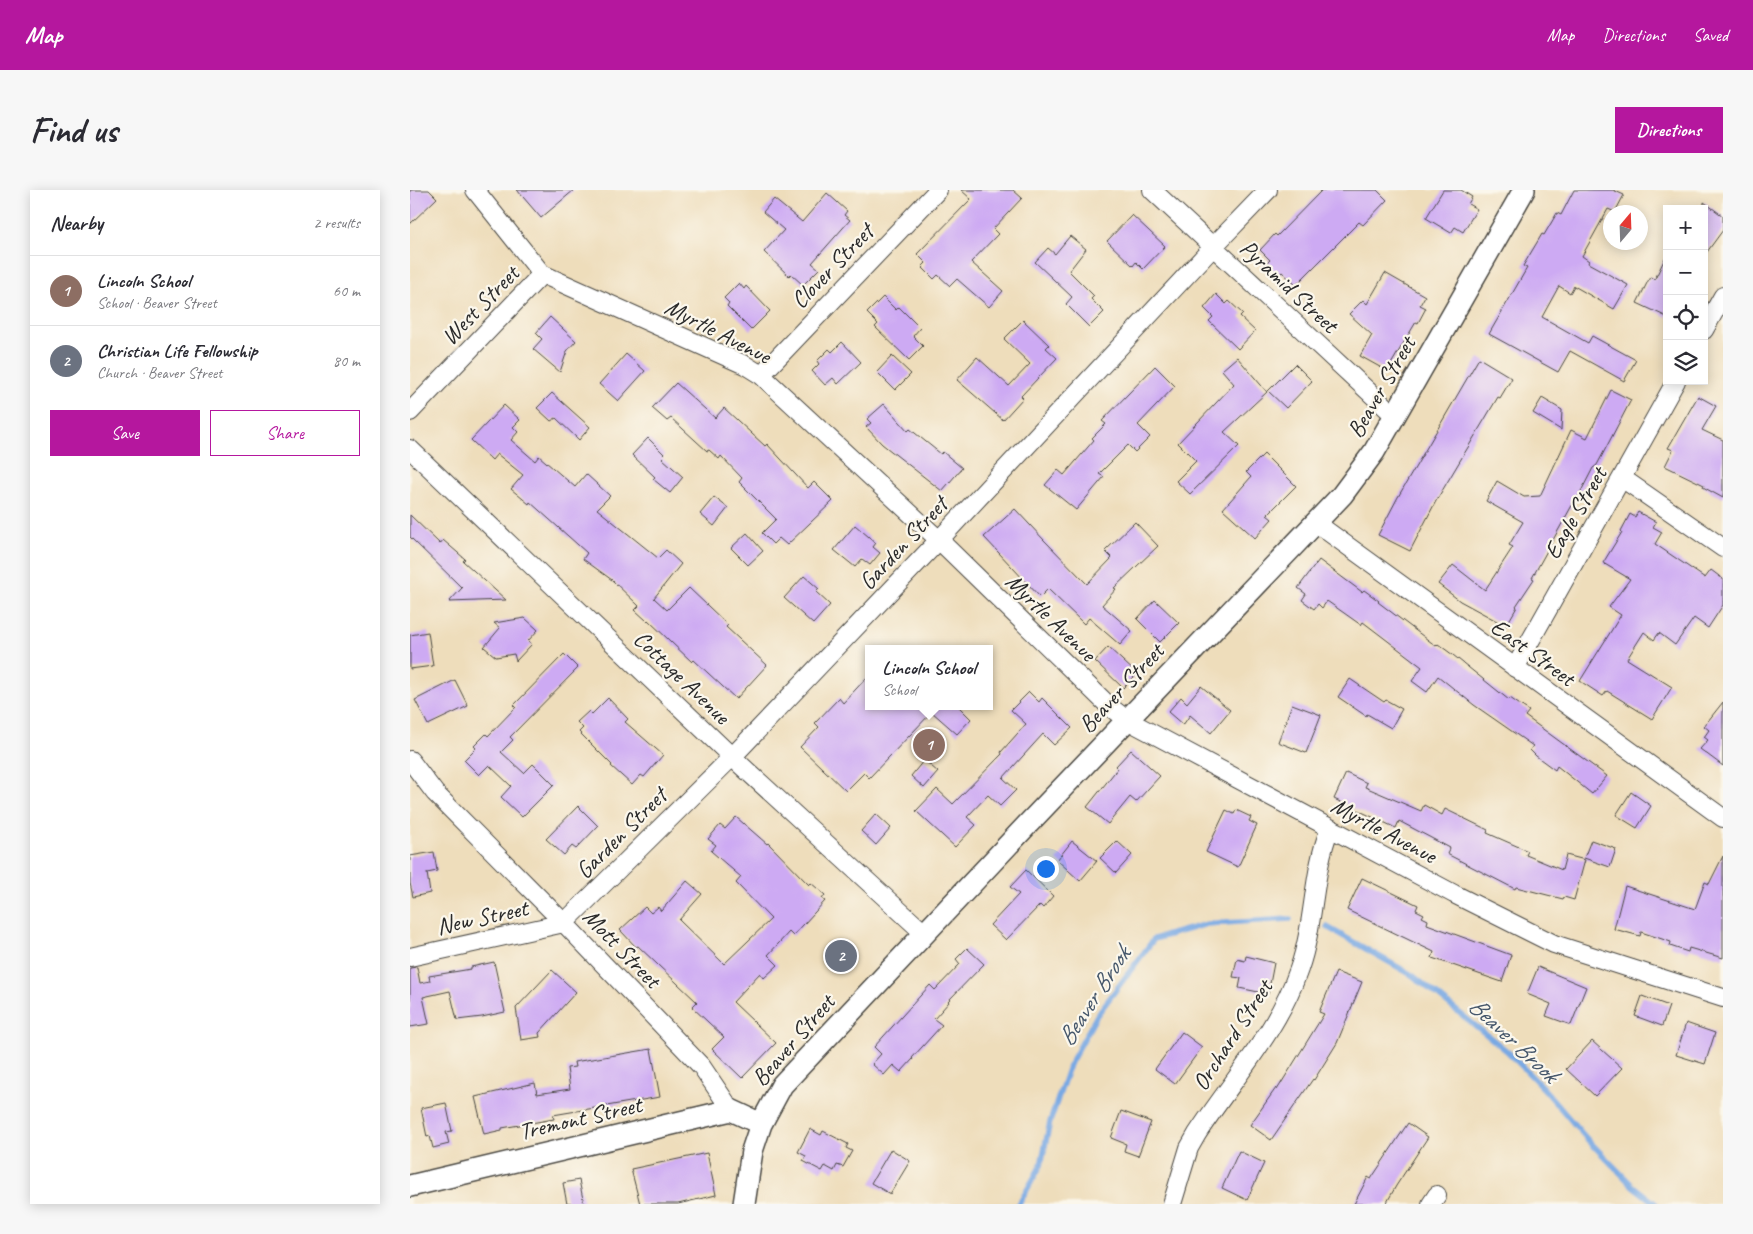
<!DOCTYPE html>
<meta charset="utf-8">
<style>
body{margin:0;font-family:Caveat,sans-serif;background:#f7f7f7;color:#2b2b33}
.controls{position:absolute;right:15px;top:15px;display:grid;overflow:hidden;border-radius:0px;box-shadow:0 2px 12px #0003}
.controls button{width:45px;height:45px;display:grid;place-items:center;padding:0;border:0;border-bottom:1px solid #e1e1e2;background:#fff;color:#2b2b33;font:25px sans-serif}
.compass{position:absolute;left:1193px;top:15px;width:45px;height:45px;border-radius:50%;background:#fff;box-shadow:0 2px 12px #0003;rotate:19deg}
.you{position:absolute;left:635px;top:678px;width:18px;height:18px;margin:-12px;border:4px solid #fff;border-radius:50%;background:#1a73e8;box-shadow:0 0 0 8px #1a73e833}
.badge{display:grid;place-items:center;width:32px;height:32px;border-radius:50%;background:#b5179e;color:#fff;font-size:16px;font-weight:700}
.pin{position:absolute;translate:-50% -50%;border:2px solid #fff;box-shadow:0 1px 5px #0006}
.popup{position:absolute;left:455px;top:455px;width:128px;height:65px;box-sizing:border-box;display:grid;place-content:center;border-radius:0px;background:#fff;filter:drop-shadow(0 1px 4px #0005);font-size:16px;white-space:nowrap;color:#7c7c81}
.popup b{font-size:19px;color:#2b2b33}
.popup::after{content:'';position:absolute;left:50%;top:100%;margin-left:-10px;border:10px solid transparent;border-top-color:#fff}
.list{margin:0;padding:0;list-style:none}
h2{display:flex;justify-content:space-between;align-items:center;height:65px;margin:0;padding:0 20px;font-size:21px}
h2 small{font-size:16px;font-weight:400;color:#7c7c81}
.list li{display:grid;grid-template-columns:32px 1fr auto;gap:15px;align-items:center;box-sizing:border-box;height:70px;padding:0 20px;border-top:1px solid #e1e1e2}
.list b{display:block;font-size:19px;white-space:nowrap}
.list p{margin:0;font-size:16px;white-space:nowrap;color:#7c7c81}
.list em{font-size:16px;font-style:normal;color:#7c7c81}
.actions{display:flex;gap:10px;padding:15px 20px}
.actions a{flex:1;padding:11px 0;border:1px solid #b5179e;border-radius:0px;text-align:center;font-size:18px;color:#b5179e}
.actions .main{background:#b5179e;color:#fff}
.icon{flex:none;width:28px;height:28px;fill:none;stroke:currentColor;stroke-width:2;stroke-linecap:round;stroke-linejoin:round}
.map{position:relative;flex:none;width:1313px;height:1014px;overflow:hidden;border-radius:0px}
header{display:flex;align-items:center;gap:30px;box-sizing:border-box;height:70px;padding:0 25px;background:#b5179e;color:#fff}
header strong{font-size:24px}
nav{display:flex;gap:28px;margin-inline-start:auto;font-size:18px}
.intro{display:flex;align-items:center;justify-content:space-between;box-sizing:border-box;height:120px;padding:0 30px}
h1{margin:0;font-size:35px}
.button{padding:12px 22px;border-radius:0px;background:#b5179e;color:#fff;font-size:18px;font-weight:700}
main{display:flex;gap:30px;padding:0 30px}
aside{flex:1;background:#fff;border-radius:0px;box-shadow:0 2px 12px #0003}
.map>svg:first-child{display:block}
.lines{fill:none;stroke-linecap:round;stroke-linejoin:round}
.stream{stroke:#79a9e3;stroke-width:5.5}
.building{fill:#cdaaf3}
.minor-casing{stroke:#484641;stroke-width:20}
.tertiary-casing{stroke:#484641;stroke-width:24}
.minor{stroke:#fff;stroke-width:18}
.tertiary{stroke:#fff;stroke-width:21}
.labels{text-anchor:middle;stroke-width:4.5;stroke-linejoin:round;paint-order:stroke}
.street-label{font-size:24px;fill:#2b2b2b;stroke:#fbf7ec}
.water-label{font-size:25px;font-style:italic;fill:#46576b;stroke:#fbf7ec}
</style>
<header>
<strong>Map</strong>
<nav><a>Map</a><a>Directions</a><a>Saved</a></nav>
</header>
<div class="intro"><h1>Find us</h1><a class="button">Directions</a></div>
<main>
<aside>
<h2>Nearby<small>2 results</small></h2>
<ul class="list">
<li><span class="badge" style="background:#8d6e63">1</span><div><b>Lincoln School</b><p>School · Beaver Street</p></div><em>60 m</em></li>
<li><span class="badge" style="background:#6b7280">2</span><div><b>Christian Life Fellowship</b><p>Church · Beaver Street</p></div><em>80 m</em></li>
</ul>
<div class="actions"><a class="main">Save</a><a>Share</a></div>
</aside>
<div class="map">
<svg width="1313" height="1014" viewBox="0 0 1313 1014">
<rect width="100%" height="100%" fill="#fbf7ec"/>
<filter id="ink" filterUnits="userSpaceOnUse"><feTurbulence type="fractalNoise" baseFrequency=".02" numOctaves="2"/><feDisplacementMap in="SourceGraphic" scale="10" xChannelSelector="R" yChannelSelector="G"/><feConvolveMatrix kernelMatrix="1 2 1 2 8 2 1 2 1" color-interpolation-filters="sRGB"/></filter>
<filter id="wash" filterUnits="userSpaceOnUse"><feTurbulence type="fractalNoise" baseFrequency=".0096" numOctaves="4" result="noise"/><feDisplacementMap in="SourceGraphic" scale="20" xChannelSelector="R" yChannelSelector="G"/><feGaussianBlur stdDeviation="1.12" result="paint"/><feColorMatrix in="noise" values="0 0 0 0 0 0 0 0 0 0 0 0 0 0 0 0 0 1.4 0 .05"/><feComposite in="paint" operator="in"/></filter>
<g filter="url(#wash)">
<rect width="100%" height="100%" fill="#edb"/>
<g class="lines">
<path class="stream" d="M917 737 1002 785 1097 861 1134 899 1177 949 1223 996 1246 1014
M609 1014 631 975 640 932 659 876 687 825 744 749 797 734 880 729"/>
</g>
<g id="blocks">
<path class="building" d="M0 0H19L27 8 0 34Z
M107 0H164L131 28Z
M551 0H603L612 8 583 39 588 44 561 72 593 101 579 117 547 89 540 96 528 85 524 89 512 77 516 73 507 64 561 9Z
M912 0H967L977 10 953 35 949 32 886 95 872 82 867 86 855 75 860 70 850 60 865 44 867 46Z
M1033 0H1051L1062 7 1058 14 1067 19 1053 42 1045 37 1041 43 1016 28Z
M1164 0H1203L1214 5 1205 22 1198 19 1172 66 1179 71 1178 73 1218 95 1204 119 1164 96 1160 103 1149 96 1132 127 1178 153 1182 146 1226 170 1214 191 1160 161 1148 182 1079 144 1117 78 1113 76 1132 44 1134 45 1147 23 1151 25Z
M417 3 437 21 434 25 440 30 402 73 409 79 393 95 381 84 379 86 354 62 374 40 353 22 364 9 392 32Z
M1294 12 1313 26V40L1294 66Z
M722 25 755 56 733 79 726 72 723 76 697 51Z
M660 46 676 59 659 81 684 106 681 109 694 122 679 137 656 114 662 107 625 72 638 58 645 64Z
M1257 64V127L1227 113 1240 87 1245 89Z
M975 83 1015 106 1010 115 1016 118 1008 133 1006 132 977 181 950 166 962 145 939 124 953 110 957 114Z
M329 93 334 99 336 96 360 121 341 140 317 116 319 113 314 108Z
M806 104 816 114 819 111 833 124 830 127 845 141 828 159 799 131 803 127 794 118Z
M473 107 486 120 489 117 510 138 503 146 513 156 499 170 465 137 468 134 457 123Z
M140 127 166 151 157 161 150 182 123 159 132 149 126 143Z
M613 130 639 155 636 158 647 168 611 206 613 208 593 230 547 190 567 167 599 196 620 174 594 149Z
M432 152 451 172 428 194 423 188 415 195 402 181 409 174 407 171 419 159 422 162Z
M216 164 235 181 208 211 189 194Z
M482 166 501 184 485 200 467 182Z
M827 167 857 202 814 242 829 256 780 304 766 291 786 271 768 253 824 194 812 180Z
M1069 168 1102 188 1090 208 1088 207 1026 311 1000 361 968 345 988 307Z
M885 174 902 191 876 218 858 201Z
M745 176 765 196 728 235 740 247 725 262 718 255 689 284 694 287 666 320 635 295 648 280 654 285 684 250 682 248 696 234 692 231Z
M266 193 305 228 314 218 355 256 357 254 398 298 404 292 423 311 377 355 369 348 363 354 352 343 366 329 329 292 332 288 311 266 309 269 299 260 297 261 261 228 257 231 242 218Z
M1201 200 1221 210 1187 275 1183 278 1166 311 1165 310 1122 388 1124 389 1106 416 1107 417 1096 436 1050 411 1028 394 1043 375 1075 400 1103 357 1099 355 1113 332 1076 311 1087 291 1114 307 1130 306 1161 240 1177 248Z
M142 203 180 237 169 250 146 228 141 231 127 218Z
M1288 206 1306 216 1292 240 1313 250V308L1293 297 1294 295 1255 276 1263 260 1258 258Z
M1132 208 1152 220 1151 240 1123 223Z
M474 214 498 241 500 239 531 264 533 262 552 278 532 301 472 254 456 237 461 233 457 229Z
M94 215 110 230 103 237 108 242 101 250 125 271 129 266 165 297 176 284 200 306 187 319 248 368 256 360 271 374 244 408 257 420 279 398 318 435 316 437 357 475 326 509 284 470 282 472 238 430 237 431 225 420 229 416 202 390 173 369 177 363 120 312 119 314 101 299 113 285 87 264 82 270 61 250Z
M238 248 255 265 252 268 273 287 260 303 243 289 245 287 222 265Z
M854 264 886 296 857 325 862 329 845 348 813 319 841 287 836 282Z
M304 307 318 318 304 336 290 324Z
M605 319 634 350 677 394 702 368 695 361 725 332 748 356 704 398 706 399 692 415 722 441 710 455 679 428 674 434 638 399 630 407 574 347Z
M1228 322 1246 332 1243 337 1252 342 1245 354 1295 388 1301 380 1313 389V415L1298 438 1284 428 1265 455 1249 443 1244 450 1234 442 1217 469 1262 497 1242 529 1197 501 1193 506 1170 491 1211 425 1199 417 1220 389 1193 373 1212 342 1211 341 1220 324 1225 327Z
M0 325 30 354 33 350 55 369 53 371 96 410 39 412 52 398 0 347Z
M445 335 466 353 463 357 470 363 460 375 452 369 445 377 424 360Z
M337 343 353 361 338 375 321 358Z
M909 370 952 402 954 400 969 411 968 412 1026 456 1028 454 1043 465 1099 510 1100 508 1119 521 1115 526 1197 586 1182 604 1147 576 1145 580 1126 566 1120 560 1123 556 1064 515 1028 486 1017 502 1002 491 1012 477 953 432 951 435 917 411 912 418 908 414 904 419 892 410 896 404 888 398Z
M394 386 409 399 406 402 420 415 403 434 374 408Z
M745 410 769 433 750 452 727 429Z
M115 428 128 440 118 451 122 454 106 471 104 464 86 467 74 457 90 438 84 433Z
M18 442 23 476 0 479V445Z
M698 457 727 484 713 498 685 471Z
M154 464 168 478 100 547 103 550 91 562 114 583 123 574 144 595 112 627 91 607 101 596 79 575 69 585 54 570 66 558 64 556 76 544 78 546 106 517 104 515Z
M459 485V516H548L561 529 547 544 522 522 459 588 454 583 436 601 390 557 409 537 405 533 429 508 433 513Z
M940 489 974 512 976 510 992 519 981 538 957 524 956 526 928 507Z
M45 490 58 516 18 535 5 510Z
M791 496 820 520 801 543 780 525 773 535 758 522 771 507 777 513Z
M619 502 629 512 632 508 662 538 644 555 633 544 593 588 606 600 590 616 578 605 557 627 566 635 545 657 506 621 527 599 543 614 592 564 591 562 616 534 601 520Z
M198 508 218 529 215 532 253 565 234 587 231 585 222 595 201 576 202 575 169 542 173 538 167 532 179 521 182 524Z
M1313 512V576L1290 559 1298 550 1294 547 1299 540 1294 536Z
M882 514 911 525 896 563 868 552Z
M721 560 750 586 726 612 720 607 698 634 677 617 708 578 706 576Z
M514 570 528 582 514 598 501 586Z
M936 583 957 593 955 597 1011 621 1014 615 1032 625 1035 619 1078 640 1077 643 1118 661 1116 665 1152 680 1156 665 1175 670 1164 710 1154 707 1153 709 1106 697 1105 699 1037 664 1040 658 989 631 986 638 924 609Z
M1221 602 1241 616 1227 638 1206 625Z
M168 616 188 636 166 659 162 656 154 665 136 649Z
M816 620 824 624 826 620 841 627 839 631 847 635 828 677 796 662Z
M466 624 481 638 466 655 451 641Z
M326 627 357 654 358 653 399 695 401 693 415 705 412 709 415 711 383 746 379 742 358 765 368 775 354 788 350 783 323 812 366 853 332 888 302 859 314 847 282 817 287 812 228 756 226 757 210 740 235 717 241 723 248 717 251 721 277 691 292 704 269 730 314 774 361 729 326 693 331 687 301 661 306 655 298 649 310 635 315 639Z
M1181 650 1206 659 1200 677 1174 668Z
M662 651 687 671 670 691 647 670Z
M707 651 722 665 706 683 690 668Z
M24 662 27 681 17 683 20 703 3 707 0 693V666Z
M1313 666V768L1279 758 1278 762 1260 756 1261 752 1231 742 1230 746 1204 739 1215 696 1285 719 1295 692 1299 694Z
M616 680 643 706 633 718 630 715 596 750 580 735 609 704 600 697Z
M952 688 1008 715 1006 720 1014 724 1012 727 1018 730 1017 734 1101 765 1092 792 1022 768 1024 762 937 720Z
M557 758 574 774 538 811 539 812 524 829 532 835 502 868 503 869 491 882 483 875 474 885 462 874 471 864 464 857 520 795 525 800 550 774 546 769Z
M836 766 864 773 858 804 829 798 831 788 823 787 827 769 835 771Z
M84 772 95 822 72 827 47 830 40 801 13 807 19 834 0 837V778L7 777 10 793 20 791 19 786 61 779V777Z
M1128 777 1176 797 1161 835 1136 826 1141 814 1117 804Z
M142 780 166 802 129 843 130 847 111 850 106 818Z
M926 782 952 792 927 853 904 890 903 889 861 950 840 935 866 898 867 900 914 824 909 822Z
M1232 806 1259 816 1252 836 1225 826Z
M1276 833 1305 843 1295 874 1266 865Z
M772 842 792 857 765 894 745 879Z
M1182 851 1212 878 1185 906 1156 879Z
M241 859 250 907 143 925 144 929 92 938V940L74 944 65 907 125 893 127 904 160 899 157 878 165 877 164 872Z
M36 913 42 941 36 942 39 954 23 958 20 946 17 947 11 918Z
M711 921 741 932 728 966 714 961 716 954 701 948Z
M998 933 1018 947 986 996 976 1014H944L958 987 961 989Z
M400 939 411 945 413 941 438 954 436 958 442 961 433 977 427 975 424 981 415 976 412 981 393 971 396 966 388 962Z
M481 959 500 971 480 1004 461 993Z
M829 961 854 973 837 1010 812 998Z
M297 963 306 1005 268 1014H230L221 979Z
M169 990 174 1014H157L153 993Z"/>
</g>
</g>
<g filter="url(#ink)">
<use href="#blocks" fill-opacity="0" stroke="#484641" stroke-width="1"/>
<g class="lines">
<g class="minor-casing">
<path id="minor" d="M65 0 132 84 335 175 351 185 529 350 700 517 717 530 1044 704 1144 754 1313 808
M742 0 985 226
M1294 140 1313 106
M351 185 528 0
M0 222 132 84
M0 259 322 567 515 744
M1212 288 1313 358
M906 333 1313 628
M1105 478 1266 191
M0 570 25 603 154 733 292 877 321 920
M0 767 154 733 322 567 529 350 803 57 858 0
M762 1014 779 958 787 944C822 890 868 841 889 779 905 734 902 683 920 638
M1021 1014 1027 1005"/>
</g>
<g class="tertiary-casing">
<path id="tertiary" d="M0 996 321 920 351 934
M334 1014 342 961 351 934 372 895 616 636 932 305 964 262 1114 0"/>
</g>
<use href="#minor" class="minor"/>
<use href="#tertiary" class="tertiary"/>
</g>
</g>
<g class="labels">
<g class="street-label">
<text transform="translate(422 76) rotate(-46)" y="8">Clover Street</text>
<text transform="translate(879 96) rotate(43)" y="8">Pyramid Street</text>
<text transform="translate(70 115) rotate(-46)" y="8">West Street</text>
<text transform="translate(308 141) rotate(27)" y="8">Myrtle Avenue</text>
<text transform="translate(971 197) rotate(-60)" y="8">Beaver Street</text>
<text transform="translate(1165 323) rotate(-60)" y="8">Eagle Street</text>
<text transform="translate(493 353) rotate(-47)" y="8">Garden Street</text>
<text transform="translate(641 427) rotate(44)" y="8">Myrtle Avenue</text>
<text transform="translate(1123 462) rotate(36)" y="8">East Street</text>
<text transform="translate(272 487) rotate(44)" y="8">Cottage Avenue</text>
<text transform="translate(711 498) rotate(-47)" y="8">Beaver Street</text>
<text transform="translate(974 640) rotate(28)" y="8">Myrtle Avenue</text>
<text transform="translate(211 643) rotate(-45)" y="8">Garden Street</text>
<text transform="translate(72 727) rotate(-12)" y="8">New Street</text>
<text transform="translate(212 758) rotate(46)" y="8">Mott Street</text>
<text transform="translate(822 845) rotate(-57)" y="8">Orchard Street</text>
<text transform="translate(383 850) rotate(-49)" y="8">Beaver Street</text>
<text transform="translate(170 928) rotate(-13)" y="8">Tremont Street</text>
</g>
<g class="water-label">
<text transform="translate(683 806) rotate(-57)" y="9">Beaver Brook</text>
<text transform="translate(1104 849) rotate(43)" y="9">Beaver Brook</text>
</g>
</g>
</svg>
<div class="controls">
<button>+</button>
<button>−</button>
<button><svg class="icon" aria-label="locate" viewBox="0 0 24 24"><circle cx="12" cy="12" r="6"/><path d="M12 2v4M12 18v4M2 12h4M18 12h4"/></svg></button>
<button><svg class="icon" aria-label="layers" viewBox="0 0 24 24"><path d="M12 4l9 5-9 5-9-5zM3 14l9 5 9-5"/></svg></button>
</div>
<svg class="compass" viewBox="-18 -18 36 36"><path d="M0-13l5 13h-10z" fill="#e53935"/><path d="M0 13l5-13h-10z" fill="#7c7c81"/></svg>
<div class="you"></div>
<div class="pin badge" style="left:519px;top:555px;background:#8d6e63">1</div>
<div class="popup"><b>Lincoln School</b>School</div>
<div class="pin badge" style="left:431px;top:766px;background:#6b7280">2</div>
</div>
</main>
